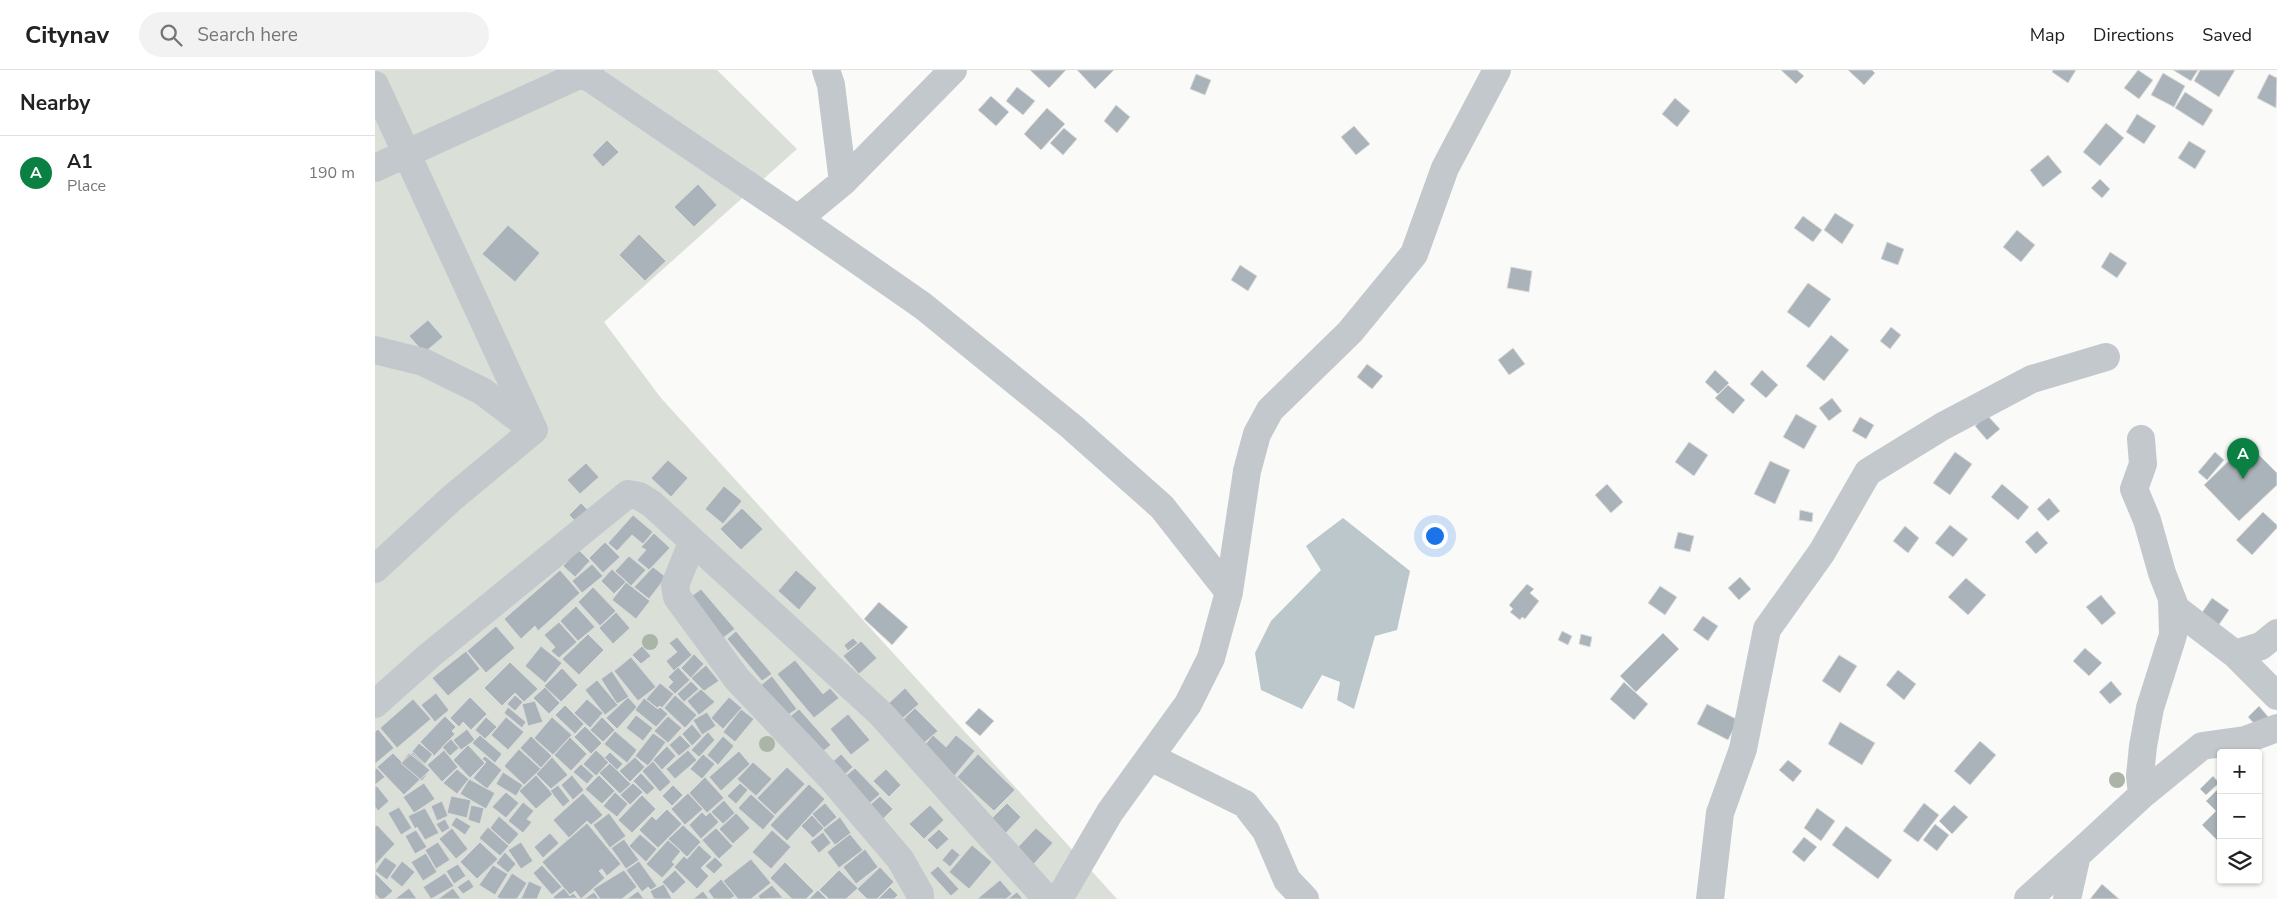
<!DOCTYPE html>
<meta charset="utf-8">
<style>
body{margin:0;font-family:"Nunito Sans",sans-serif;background:#f2f2f2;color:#222}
.controls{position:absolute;right:15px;bottom:15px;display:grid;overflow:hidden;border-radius:5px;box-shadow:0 1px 4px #0004}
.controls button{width:45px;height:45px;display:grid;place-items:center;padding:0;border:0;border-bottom:1px solid #e0e0e0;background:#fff;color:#222;font:25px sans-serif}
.you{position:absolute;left:1059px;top:465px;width:18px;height:18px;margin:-12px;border:4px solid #fff;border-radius:50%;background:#1a73e8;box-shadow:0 0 0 8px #1a73e833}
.badge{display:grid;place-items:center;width:32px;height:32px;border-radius:50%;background:#0b8043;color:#fff;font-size:16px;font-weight:700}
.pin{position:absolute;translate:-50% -41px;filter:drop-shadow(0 1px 2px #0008)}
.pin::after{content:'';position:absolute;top:26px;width:18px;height:15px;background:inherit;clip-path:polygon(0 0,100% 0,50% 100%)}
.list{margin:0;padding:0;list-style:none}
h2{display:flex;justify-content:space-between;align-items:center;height:65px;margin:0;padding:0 20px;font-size:21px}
h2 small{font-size:16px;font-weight:400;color:#767676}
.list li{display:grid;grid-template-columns:32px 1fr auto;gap:15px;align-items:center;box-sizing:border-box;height:75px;padding:0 20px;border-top:1px solid #e0e0e0}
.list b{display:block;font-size:19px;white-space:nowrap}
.list p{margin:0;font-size:16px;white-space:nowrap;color:#767676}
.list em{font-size:16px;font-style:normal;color:#767676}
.icon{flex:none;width:28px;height:28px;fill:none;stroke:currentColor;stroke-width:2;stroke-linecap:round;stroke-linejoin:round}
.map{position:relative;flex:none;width:1902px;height:829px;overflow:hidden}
header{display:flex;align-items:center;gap:30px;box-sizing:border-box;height:70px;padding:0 25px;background:#fff;border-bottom:1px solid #e0e0e0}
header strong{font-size:24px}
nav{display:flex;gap:28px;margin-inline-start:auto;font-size:18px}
.search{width:350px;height:45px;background:#f2f2f2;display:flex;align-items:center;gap:12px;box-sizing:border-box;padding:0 18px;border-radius:28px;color:#767676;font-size:19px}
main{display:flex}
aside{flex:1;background:#fff}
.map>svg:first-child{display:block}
.green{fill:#dadfd7}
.water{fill:#bbc7cb}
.building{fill:#aab3b9;stroke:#dcdcda}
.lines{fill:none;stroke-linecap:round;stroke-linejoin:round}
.minor{stroke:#c3c8cc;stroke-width:28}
.tree{fill:#aab4a7}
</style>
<header>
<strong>Citynav</strong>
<div class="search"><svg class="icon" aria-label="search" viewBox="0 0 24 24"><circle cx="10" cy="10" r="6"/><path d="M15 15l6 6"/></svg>Search here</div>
<nav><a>Map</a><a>Directions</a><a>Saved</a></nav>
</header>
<main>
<aside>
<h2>Nearby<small></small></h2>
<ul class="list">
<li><span class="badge">A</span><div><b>A1</b><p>Place</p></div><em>190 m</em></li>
</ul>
</aside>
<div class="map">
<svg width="1902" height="829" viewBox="0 0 1902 829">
<rect width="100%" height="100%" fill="#fafaf8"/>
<path class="green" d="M0 0H342L422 79 229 252 286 328 742 829H0Z"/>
<path class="water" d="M968 448 1035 501 1022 560 1000 566 979 639 962 630 965 612 947 605 927 639 886 620 880 583 896 551 946 500 931 476Z"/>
<path class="building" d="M655 0H691L674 18Z
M702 0H739L720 19Z
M1406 0H1422L1429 6 1421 14Z
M1473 0H1497L1500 3 1489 15Z
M1678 0H1701L1693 13 1677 2Z
M1763 0 1778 10 1764 29 1749 18Z
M1798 0H1823L1816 11Z
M1825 0H1860L1844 27 1819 11Z
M1788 3 1810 16 1799 37 1776 25Z
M821 4 836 10 830 25 815 19Z
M1894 4 1902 8 1901 38 1882 28Z
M642 17 660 31 648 45 631 31Z
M1810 22 1838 40 1828 56 1800 38Z
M616 26 634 42 621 56 603 40Z
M1300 28 1315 41 1302 57 1287 44Z
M741 35 755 47 742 63 729 51Z
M672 38 690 54 666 80 649 64Z
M1762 44 1781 56 1769 74 1751 62Z
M1731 53 1749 68 1725 96 1708 82Z
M979 56 995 74 981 85 966 67Z
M689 58 702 69 688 85 675 73Z
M232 70 244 82 228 97 217 85Z
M1814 71 1831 81 1820 99 1803 88Z
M1673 85 1687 102 1668 117 1655 100Z
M1725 109 1735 119 1727 128 1716 118Z
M323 114 342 135 319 157 299 137Z
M1460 143 1479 155 1467 174 1449 160Z
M1428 146 1447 160 1438 172 1419 158Z
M133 155 165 183 140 212 107 184Z
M1642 160 1660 175 1646 192 1628 177Z
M264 164 291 191 270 211 244 185Z
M1512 172 1529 179 1523 195 1506 189Z
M1735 182 1752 193 1742 208 1726 197Z
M865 195 882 206 873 221 856 210Z
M1136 197 1157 201 1154 222 1132 218Z
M1433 213 1456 229 1434 258 1412 242Z
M53 250 68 267 49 283 34 266Z
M1516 257 1526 265 1515 279 1505 271Z
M1456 265 1474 280 1449 311 1431 296Z
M1138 278 1150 294 1134 305 1123 290Z
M992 294 1008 306 997 319 982 307Z
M1340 300 1354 313 1343 324 1330 312Z
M1387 300 1403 315 1391 328 1375 314Z
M1353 315 1370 330 1358 344 1340 328Z
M1457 328 1467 341 1454 351 1444 338Z
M1421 344 1442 356 1429 379 1408 367Z
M1612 345 1625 359 1612 370 1600 356Z
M1485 347 1499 355 1491 369 1477 361Z
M1314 372 1333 385 1319 406 1300 392Z
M1872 373 1902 403V415L1864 451 1829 415Z
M1580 382 1597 394 1575 425 1558 413Z
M1840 382 1849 390 1832 410 1823 402Z
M293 390 313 408 296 427 276 408Z
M1395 391 1415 400 1400 434 1379 424Z
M211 393 224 407 205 424 192 410Z
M1232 414 1248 432 1236 443 1220 425Z
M1627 414 1654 437 1643 450 1616 427Z
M349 416 367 431 348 454 330 439Z
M1674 428 1685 441 1673 451 1662 439Z
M206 433 217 444 205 456 194 445Z
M367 438 388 459 366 480 345 459Z
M1425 440 1438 443 1437 452 1424 450Z
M1888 442 1902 455V458L1877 485 1861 470Z
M258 445 278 462 268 474 257 465 242 481 233 473Z
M1575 455 1593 469 1578 487 1560 473Z
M1530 456 1544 468 1533 483 1518 471Z
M1662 461 1673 473 1661 484 1650 472Z
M1303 462 1319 466 1315 482 1299 478Z
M279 463 295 478 274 500 262 490 271 480 266 477Z
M230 472 245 487 228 503 214 488Z
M203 479 215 491 200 507 188 496Z
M254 486 271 500 256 516 240 501Z
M217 494 228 506 207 523 197 511Z
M278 497 291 507 274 529 259 517Z
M237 499 251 512 239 524 226 511Z
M185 500 205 523 163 561 160 556 146 569 129 549Z
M421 500 442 518 424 540 403 521Z
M1365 507 1376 519 1364 530 1353 518Z
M1591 508 1611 525 1593 545 1573 527Z
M251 512 275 531 261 549 237 530Z
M1152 514 1159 519 1155 523 1164 531 1150 549 1147 547 1145 550 1135 542 1138 539 1134 535Z
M1285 516 1302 527 1290 545 1273 533Z
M218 517 241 541 225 556 203 532Z
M326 519 360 559 348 568 314 528Z
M1726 525 1741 543 1727 555 1711 537Z
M1837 528 1854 540 1843 556 1826 544Z
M504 532 533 557 517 575 489 549Z
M201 536 220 557 203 571 185 551Z
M241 542 255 558 238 574 224 558Z
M1328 546 1343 556 1333 571 1318 560Z
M184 552 202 572 184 588 176 581 180 577 169 565Z
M121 556 140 578 111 603 92 581Z
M361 561 397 604 387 611 352 569Z
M1187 561 1197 566 1193 575 1183 570Z
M1288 563 1304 579 1261 622 1245 606Z
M213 564 229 580 204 605 187 589Z
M1206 564 1217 567 1215 577 1204 574Z
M302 567 317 585 299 601 291 591 302 582 294 573Z
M478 568 483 573 473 581 469 575Z
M486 571 502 588 484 604 468 586Z
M166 576 187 593 170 613 150 596Z
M267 576 276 586 266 594 257 585Z
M1710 578 1727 593 1714 606 1698 591Z
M91 581 105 599 73 626 57 608Z
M319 584 329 594 316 608 306 598Z
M1464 585 1482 596 1465 623 1447 611Z
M256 587 281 617 263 631 239 601Z
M420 590 448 624 455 618 464 628 439 648 402 604Z
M135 592 163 619 149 632 140 623 127 636 109 618Z
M331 595 344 611 329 621 316 608Z
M303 597 315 610 300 624 293 617 298 612 293 607Z
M187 598 203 615 186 632 169 616Z
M1523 600 1541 614 1529 630 1511 615Z
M237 601 254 627 242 634 226 609Z
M397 606 422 639 410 647 386 615Z
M222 610 243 635 230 645 210 620Z
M316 611 324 619 309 632 302 624Z
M1736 611 1747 624 1735 634 1724 622Z
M1249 612 1273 634 1259 650 1235 629Z
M285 613 299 624 287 638 285 636 282 638 271 629Z
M170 617 185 633 174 644 158 628Z
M530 618 544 634 528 648 514 633Z
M326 619 340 632 324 645 312 631Z
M61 623 74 640 60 652 46 635Z
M140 625 148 632 140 641 132 634Z
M300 625 322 645 310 658 289 638Z
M95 627 112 644 96 660 88 652 84 657 75 648Z
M253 627 262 637 242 659 231 648Z
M354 627 367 638 348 659 336 648Z
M269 628 283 639 285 637 293 644 281 657 260 640Z
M38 629 56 649 22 678 5 658Z
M212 629 228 643 215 658 199 643Z
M160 631 168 652 153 656 147 634Z
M1332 634 1363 650 1353 670 1322 654Z
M190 635 209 654 200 664 180 645Z
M1884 636 1895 649 1884 659 1873 647Z
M133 637 151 652 147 658 129 643Z
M540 638 563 661 542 679 520 657Z
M604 638 619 651 605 666 590 653Z
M366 639 379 649 360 672 348 662Z
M424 639 456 675 445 684 413 648Z
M332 642 341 656 327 665 318 650Z
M473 644 495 670 476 685 455 659Z
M261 645 278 658 268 671 251 658Z
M70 646 81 657 77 661 80 664 59 686 45 672Z
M293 646 307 658 293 673 279 661Z
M111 647 122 657 110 669 100 660Z
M131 647 149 662 133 680 116 665Z
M177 647 197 665 178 685 159 668Z
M227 647 240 660 228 672 215 660Z
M1465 652 1500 673 1487 695 1453 674Z
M317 654 327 666 317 676 307 664Z
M210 656 227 673 216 684 199 667Z
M3 659 19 678 0 694V662Z
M92 659 100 670 86 680 78 670Z
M240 661 262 680 252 693 229 674Z
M333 662 340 670 324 687 316 680Z
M278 663 291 672 273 696 260 686Z
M105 665 127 684 120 693 97 673Z
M305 665 316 676 304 686 294 675Z
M558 665 571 677 581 665 600 681 576 710 543 683Z
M156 666 177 686 166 698 145 678Z
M348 666 359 676 343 695 332 685Z
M195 667 212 684 196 701 179 685Z
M76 669 84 678 75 686 67 677Z
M1605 671 1621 685 1595 715 1579 701Z
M44 673 58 684 50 694 36 683Z
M93 675 110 693 95 708 78 690Z
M292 676 301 686 287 700 278 690Z
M144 679 166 699 149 715 129 696Z
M69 680 83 697 67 712 52 695Z
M221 680 234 692 221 706 208 694Z
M313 680 322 690 300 709 291 699Z
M364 681 375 694 346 721 334 707Z
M38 682 55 700 29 725 2 697 18 683 27 692Z
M235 682 248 694 242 700 229 688Z
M34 683 55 700 47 711 26 693Z
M328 684 340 694 327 709 315 699Z
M466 684 478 697 464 710 452 697Z
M603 684 640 720 619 741 582 707Z
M110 686 127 700 112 719 98 708 111 692 107 689Z
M177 687 193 705 176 719 161 704Z
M260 687 270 697 255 712 244 701Z
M1413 690 1427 701 1418 712 1404 700Z
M278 691 296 712 285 722 267 701Z
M378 692 397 709 381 726 362 709Z
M235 693 256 714 245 724 224 703Z
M206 694 219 706 212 714 198 702Z
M412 697 430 714 400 745 382 728Z
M2 698 10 707 0 715V699Z
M480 698 505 724 493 735 468 708Z
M82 699 94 709 82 724 68 713Z
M511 699 526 715 514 727 498 711Z
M128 702 148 715 141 726 121 714Z
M266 703 280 718 272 725 258 711Z
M161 705 178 724 161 739 144 721Z
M197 705 209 720 198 730 186 715Z
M224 705 240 721 227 734 210 719Z
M1838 706 1844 713 1831 725 1825 719Z
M330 707 349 728 332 743 314 723Z
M94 709 120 723 111 739 85 724Z
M49 713 60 729 39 743 28 727Z
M258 713 268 722 255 735 245 725Z
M365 713 373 720 361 734 352 726Z
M434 714 450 729 412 771 395 755Z
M183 715 195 731 188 737 175 721Z
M298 715 308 725 297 736 287 726Z
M2 716 14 731 3 741 0 737V717Z
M1846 716V774L1827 755 1841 741 1831 731Z
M131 722 144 733 131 748 117 737Z
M240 722 253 734 242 747 228 736Z
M208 723 228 745 216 755 212 751 194 768 178 750Z
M313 723 328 739 310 755 296 739Z
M376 724 400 746 388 760 363 738Z
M267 725 281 739 257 763 243 750Z
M76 726 96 730 92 748 72 743Z
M505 726 518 739 508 749 495 735Z
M349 730 360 743 348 754 336 742Z
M67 731 73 746 62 751 56 736Z
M148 732 159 741 152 749 157 752 148 763 133 751Z
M450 733 462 747 449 758 437 744Z
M632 733 646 747 627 767 612 753Z
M1549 733 1564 745 1543 772 1528 761Z
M96 735 109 738 105 754 93 750Z
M555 735 569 750 549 769 534 754Z
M1579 735 1593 747 1577 764 1564 751Z
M24 737 37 758 26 765 13 743Z
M50 738 64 763 50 770 42 757 40 759 33 746Z
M1442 738 1460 751 1446 771 1429 758Z
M292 739 307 754 283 778 264 760 277 746 281 750Z
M327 742 331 746 335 742 344 752 326 769 314 755Z
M234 743 251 766 235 778 218 755Z
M361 743 375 758 358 774 344 759Z
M437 745 449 758 438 768 426 756Z
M124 746 144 764 134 775 115 758Z
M81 747 96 756 90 765 76 755Z
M465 747 476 763 460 775 448 760Z
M70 749 75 758 67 763 61 754Z
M212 753 246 794 232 806 227 799 224 801 230 808 206 829 200 821 195 825 167 792Z
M1560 754 1574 765 1562 781 1548 770Z
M2 755 20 774 0 795V756Z
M308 755 326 772 312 787 293 769Z
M1471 756 1517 790 1503 809 1457 775Z
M113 757 134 776 125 786 104 768Z
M77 758 93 779 81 789 64 769Z
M341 758 358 776 344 789 327 770Z
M661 758 678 773 657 796 640 780Z
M564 759 574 769 562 780 552 770Z
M41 760 52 777 40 784 30 766Z
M397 760 416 777 396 799 377 782Z
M448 762 456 773 444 783 435 772Z
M175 763 184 773 168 788 159 777Z
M265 764 282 779 271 792 254 776Z
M475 764 488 780 464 798 452 782Z
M1429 767 1442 777 1429 792 1417 782Z
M249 769 264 790 251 799 236 778Z
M293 770 306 781 297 792 300 794 287 808 271 794Z
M63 772 75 790 61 799 50 780Z
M105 772 123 789 102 809 85 792Z
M146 772 158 791 146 799 133 780Z
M324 775 337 787 326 798 334 806 322 819 299 797 309 786 312 789Z
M597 775 617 792 594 819 574 802Z
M577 778 585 785 575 797 567 790Z
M490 779 503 797 481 814 468 797Z
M130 782 141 794 133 803 121 793Z
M51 783 62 802 48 811 36 792Z
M10 787 22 795 12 810 0 801Z
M340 787 348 795 339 804 330 796Z
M376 789 396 813 376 829H363L348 811Z
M27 791 40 802 27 817 15 807Z
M264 791 282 816 276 820 273 817 267 822 251 800Z
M410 792 439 821 431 829H417L395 808Z
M83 794 91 806 79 814 71 801Z
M118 795 133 804 120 825 104 815Z
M167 795 187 817 177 825 158 803Z
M563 796 584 819 576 826 555 803Z
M505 797 519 812 502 829H492L482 819Z
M249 800 262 817 247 829H225L218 819Z
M300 800 311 812 298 824 287 812Z
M464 800 483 818 471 829H454L444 820Z
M0 803 18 821 9 829H5L0 824Z
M70 803 79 816 56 829 48 817Z
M137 803 152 813 142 829H125L122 827Z
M94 809 99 817 88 824 82 817Z
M346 809 360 826 355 829H339L333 821Z
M625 810 637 824 631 829H602Z
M154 811 167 817 162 829H146Z
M289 814 297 829H279L275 821Z
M1727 814 1744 829H1715Z
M397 815 408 828 385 829 383 826Z
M515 817 523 825 519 829H503Z
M34 818 42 829H20Z
M78 818 86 829H63Z
M189 818 195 826 198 823 203 828 180 829 178 827Z
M443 820 452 829H434Z
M263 821 269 829H252Z
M328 821 334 829H318Z
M219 822 224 829H209Z
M642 822 648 829H633Z"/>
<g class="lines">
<path class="minor" d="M203 0 423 149 468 112 578 0
M451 0 456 15 468 112
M0 15 159 360 77 428 0 499
M0 98 215 0
M423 149 548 236 697 357 787 437 854 522 836 588 813 634 735 742 684 829
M0 280 48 292 107 321 157 359
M1766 369 1768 394 1759 419 1772 450 1787 503 1801 539 1860 584 1902 626
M317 473 300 515 302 527 362 609 456 708 525 789 545 824V829
M854 522 872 401 882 364 895 340 975 262 1039 184 1070 98 1122 0
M1860 584 1886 576 1902 563
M0 634 55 585 253 424 264 426 277 434 505 643 672 829
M775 687 870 734 891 761 912 810 930 829
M1767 725 1765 706 1768 676 1775 638 1798 565 1797 530
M1335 829 1345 743 1368 679 1392 559 1447 482 1493 402 1568 356 1657 309 1731 287
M1653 829 1702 785
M1692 829 1702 785 1767 725 1827 676 1870 670 1902 658"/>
</g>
<g class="tree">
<circle cx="275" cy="572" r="8"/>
<circle cx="392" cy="674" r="8"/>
<circle cx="1742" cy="710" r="8"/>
</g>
</svg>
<div class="controls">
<button>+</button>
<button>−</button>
<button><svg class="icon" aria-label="layers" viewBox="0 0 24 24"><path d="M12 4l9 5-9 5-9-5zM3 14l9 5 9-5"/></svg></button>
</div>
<div class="you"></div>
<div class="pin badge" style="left:1868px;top:409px">A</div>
</div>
</main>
